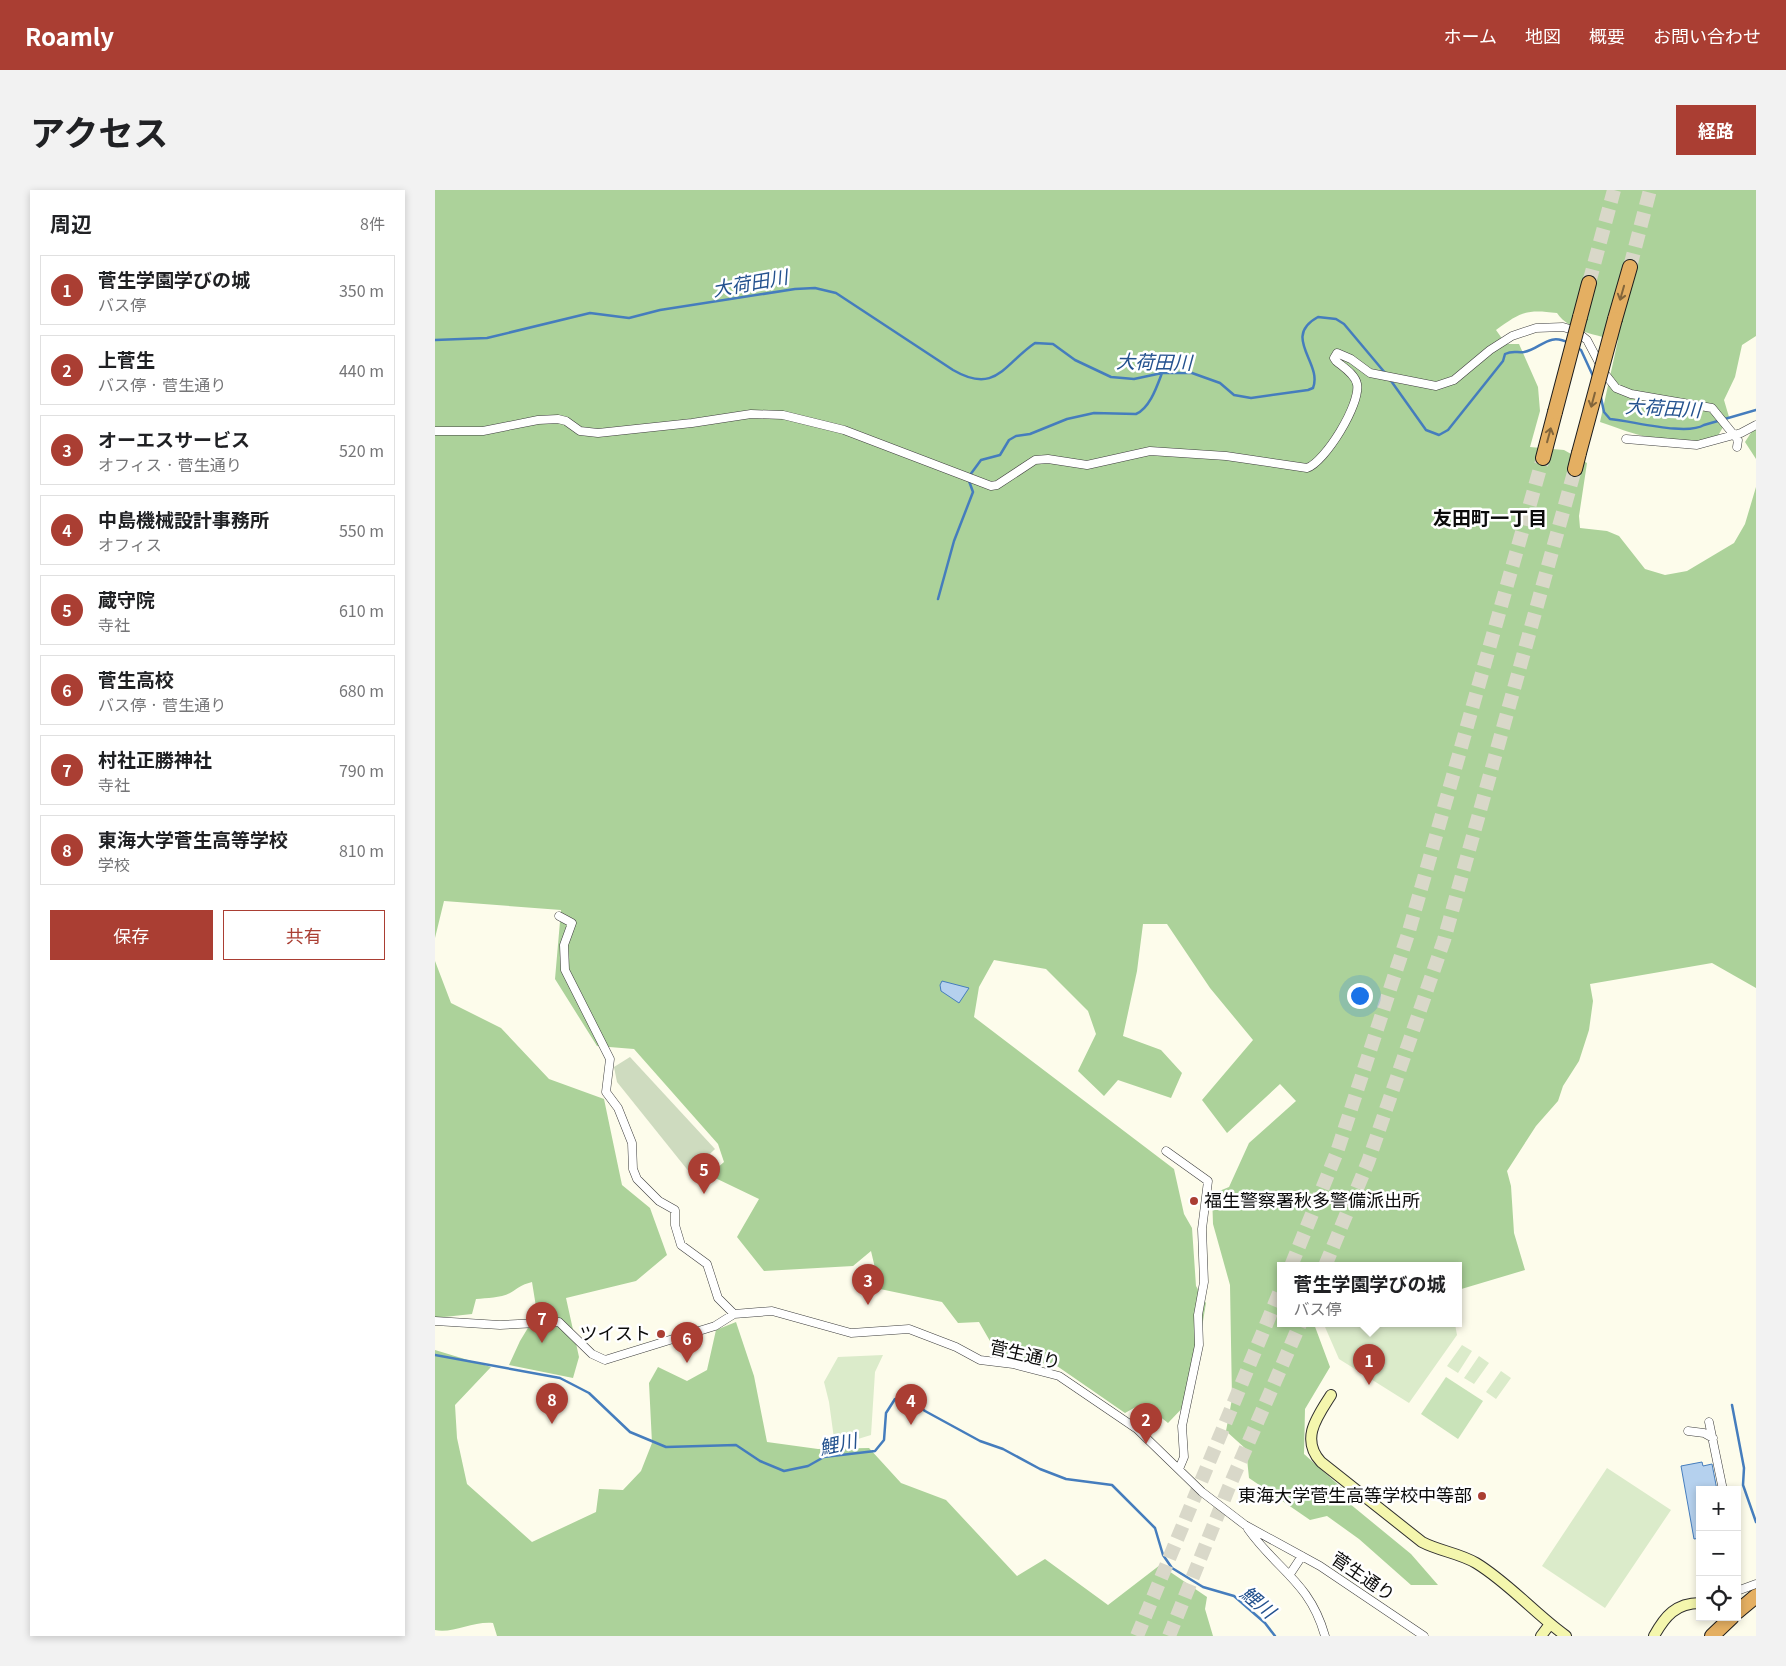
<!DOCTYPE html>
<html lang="ja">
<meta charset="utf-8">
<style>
body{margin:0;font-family:Georgia,"Noto Sans JP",serif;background:#f2f2f2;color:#202124}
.controls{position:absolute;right:15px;bottom:15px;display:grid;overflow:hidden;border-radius:0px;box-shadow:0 2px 8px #0003}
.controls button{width:45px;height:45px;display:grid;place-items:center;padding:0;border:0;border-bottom:1px solid #e0e0e0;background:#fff;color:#202124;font:25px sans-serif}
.you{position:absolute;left:924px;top:805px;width:18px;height:18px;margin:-12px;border:4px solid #fff;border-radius:50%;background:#1a73e8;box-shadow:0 0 0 8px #1a73e833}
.badge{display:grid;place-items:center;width:32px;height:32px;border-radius:50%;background:#aa3e33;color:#fff;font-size:16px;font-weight:700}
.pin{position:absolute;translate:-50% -41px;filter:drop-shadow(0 1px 2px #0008)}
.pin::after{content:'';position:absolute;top:26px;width:18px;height:15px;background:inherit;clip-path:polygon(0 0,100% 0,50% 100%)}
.popup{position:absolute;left:842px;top:1072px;width:185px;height:65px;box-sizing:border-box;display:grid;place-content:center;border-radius:0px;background:#fff;filter:drop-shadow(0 1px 4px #0005);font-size:16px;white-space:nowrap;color:#757577}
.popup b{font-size:19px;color:#202124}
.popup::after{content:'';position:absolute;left:50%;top:100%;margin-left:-10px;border:10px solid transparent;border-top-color:#fff}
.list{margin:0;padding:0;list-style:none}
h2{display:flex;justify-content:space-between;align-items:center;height:65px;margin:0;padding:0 20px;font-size:21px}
h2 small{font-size:16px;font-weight:400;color:#757577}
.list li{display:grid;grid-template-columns:32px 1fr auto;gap:15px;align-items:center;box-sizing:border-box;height:70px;margin:0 10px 10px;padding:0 10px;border:1px solid #e0e0e0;border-radius:0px}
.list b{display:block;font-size:19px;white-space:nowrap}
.list p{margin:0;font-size:16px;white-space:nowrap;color:#757577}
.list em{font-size:16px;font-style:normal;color:#757577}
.actions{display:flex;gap:10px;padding:15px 20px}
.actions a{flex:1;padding:11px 0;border:1px solid #aa3e33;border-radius:0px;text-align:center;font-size:18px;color:#aa3e33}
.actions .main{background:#aa3e33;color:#fff}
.icon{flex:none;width:28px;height:28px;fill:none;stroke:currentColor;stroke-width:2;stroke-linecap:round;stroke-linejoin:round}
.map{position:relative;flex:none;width:1321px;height:1446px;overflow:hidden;border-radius:0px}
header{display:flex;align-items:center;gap:30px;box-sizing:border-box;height:70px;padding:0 25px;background:#aa3e33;color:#fff}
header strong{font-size:24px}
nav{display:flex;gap:28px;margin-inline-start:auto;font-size:18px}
.intro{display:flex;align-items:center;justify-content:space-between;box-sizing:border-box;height:120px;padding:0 30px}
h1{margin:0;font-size:35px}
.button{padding:12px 22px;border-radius:0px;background:#aa3e33;color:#fff;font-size:18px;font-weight:700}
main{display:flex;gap:30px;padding:0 30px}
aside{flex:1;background:#fff;border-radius:0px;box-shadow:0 2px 8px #0003}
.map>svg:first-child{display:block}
.green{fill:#c9e3b9}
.forest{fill:#acd29a}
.cemetery{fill:#cedbbf}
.pitch{fill:#dbebca}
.water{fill:#b5d1ee;stroke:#457dbd}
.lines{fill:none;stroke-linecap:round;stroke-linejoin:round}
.stream{stroke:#457dbd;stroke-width:2.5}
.highway-tunnel{stroke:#d9d8c9;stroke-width:14;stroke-dasharray:14 7;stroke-linecap:butt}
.street-casing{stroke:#3e3e3e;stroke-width:9}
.secondary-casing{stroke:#2d2d2d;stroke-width:12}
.highway-casing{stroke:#1c1c1c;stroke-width:16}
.street{stroke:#fff;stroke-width:8}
.secondary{stroke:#f4f6ad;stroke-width:10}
.highway{stroke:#e4af62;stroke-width:14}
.highway-bridge-casing{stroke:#1c1c1c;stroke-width:16;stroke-linecap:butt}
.highway-bridge{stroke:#e4af62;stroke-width:14}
.oneway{stroke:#82653b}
.poi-dot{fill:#aa3e33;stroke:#fff;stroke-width:2}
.labels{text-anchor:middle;stroke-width:5;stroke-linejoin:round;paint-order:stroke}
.poi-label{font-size:18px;fill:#0b0b0b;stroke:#fff;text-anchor:end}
.street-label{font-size:18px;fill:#0b0b0b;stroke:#fff}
.water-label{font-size:19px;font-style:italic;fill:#23518e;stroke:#fff}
.neighbourhood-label{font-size:19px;font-weight:bold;fill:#0b0b0b;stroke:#fff}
</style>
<header>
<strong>Roamly</strong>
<nav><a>ホーム</a><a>地図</a><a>概要</a><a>お問い合わせ</a></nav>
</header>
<div class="intro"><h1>アクセス</h1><a class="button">経路</a></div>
<main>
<aside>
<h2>周辺<small>8件</small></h2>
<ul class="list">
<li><span class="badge">1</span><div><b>菅生学園学びの城</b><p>バス停</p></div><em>350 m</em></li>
<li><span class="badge">2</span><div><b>上菅生</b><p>バス停 · 菅生通り</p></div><em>440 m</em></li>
<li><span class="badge">3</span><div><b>オーエスサービス</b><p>オフィス · 菅生通り</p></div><em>520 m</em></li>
<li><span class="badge">4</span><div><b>中島機械設計事務所</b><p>オフィス</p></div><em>550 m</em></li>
<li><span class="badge">5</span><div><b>蔵守院</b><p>寺社</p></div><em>610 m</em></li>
<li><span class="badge">6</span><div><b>菅生高校</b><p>バス停 · 菅生通り</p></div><em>680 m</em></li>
<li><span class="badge">7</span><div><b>村社正勝神社</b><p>寺社</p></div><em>790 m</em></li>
<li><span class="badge">8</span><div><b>東海大学菅生高等学校</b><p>学校</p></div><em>810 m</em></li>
</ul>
<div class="actions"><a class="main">保存</a><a>共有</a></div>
</aside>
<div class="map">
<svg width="1321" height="1446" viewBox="0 0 1321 1446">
<rect width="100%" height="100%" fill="#fdfceb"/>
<path class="green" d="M1011 1187 1048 1211 1023 1249 986 1224Z"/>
<path class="forest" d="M0 0H1321V146L1307 155 1300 187 1289 210 1294 227 1281 249C1234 257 1208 247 1165 232L1183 150C1163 146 1134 141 1122 123 1091 119 1086 122 1061 140L1071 154H1084L1103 197 1105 221 1095 257 1129 260 1152 273 1144 326 1145 338 1172 341 1184 346 1210 379 1230 385 1252 381 1299 353 1310 334 1321 297V798L1277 773 1155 794 1158 811 1154 840 1144 871 1128 896 1123 911 1101 936 1072 981 1076 996 1079 1043 1090 1080 1023 1100V1076H845V1134H879L895 1177 870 1219 869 1264 908 1299 909 1309 976 1364 1003 1395H976L924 1349 892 1326 875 1330 814 1288 811 1259 791 1241 797 1209 795 1095 778 1034 777 1004 794 997 814 953 861 911 845 894 792 943 767 910 818 850 775 798 732 734H708L702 781 688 846 726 860 747 883 736 908 683 890 669 906 643 881 661 844 653 821 611 779 559 770 544 797 539 827 739 979 749 1024 757 1038 761 1096 771 1113 755 1210 733 1233 708 1213 690 1223 622 1176 563 1165 544 1132 523 1133 507 1112 445 1099 436 1061 418 1076 329 1081 302 1047 324 1009 274 985 289 972 283 954 199 859 162 856 120 789 126 720 9 711 0 748Z
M1321 235V269L1310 252Z
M0 771 16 813 66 838 114 889 169 909 187 995 215 1018 232 1065 201 1091 131 1108 144 1167 138 1188 74 1175 85 1151 102 1123 97 1092C85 1095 84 1098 75 1103 65 1108 52 1108 41 1109L37 1124 0 1128Z
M301 1132 319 1186 332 1252 383 1259 434 1258 466 1293 511 1310 582 1386 610 1369 673 1415 725 1375 772 1407 770 1419 778 1446H62L58 1433C38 1431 17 1444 0 1440V1160L56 1177 20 1215 22 1248 32 1294 97 1352 161 1322 164 1299 188 1300 206 1281 217 1253 214 1193 223 1177 252 1191 272 1180 281 1140Z"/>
<path class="cemetery" d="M195 867 280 959 255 983 182 892 179 877Z"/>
<path class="pitch" d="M898 1134H1020L1022 1145 974 1213 904 1169 890 1137Z
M1027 1155 1037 1161 1023 1183 1012 1176Z
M448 1165 440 1182 436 1245 400 1256 394 1212 389 1192 403 1167Z
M1044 1166 1054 1173 1039 1194 1029 1188Z
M1066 1181 1076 1188 1061 1209 1051 1202Z
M1172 1278 1236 1320 1170 1418 1107 1376Z"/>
<path class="water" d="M507 791 534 798 524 813 506 801 505 795Z
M1267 1272 1268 1276 1277 1274 1282 1300H1265V1348L1259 1349 1246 1276Z"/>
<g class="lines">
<path class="stream" d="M0 150 52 148 155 123 194 128 225 120 360 99 380 98 401 103 518 180C561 205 569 174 600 153L618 154 640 170 676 187 699 189 727 183H757L785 193 799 205 816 208 873 200 878 198C888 173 846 147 883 127L901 129 909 134 951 184
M1141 157 1146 160 1158 186
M954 188 991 240 1004 245 1013 240 1068 171 1070 164C1078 160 1082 163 1089 162 1106 159 1113 142 1134 153
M1165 203 1169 222 1175 229C1198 231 1251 246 1269 235L1321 220
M535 285 546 270 565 265 574 250 581 246 595 244 632 229 659 223 701 224C715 218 722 196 727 183
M503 409 519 351 538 302 534 291
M0 1165 125 1188 154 1203 195 1242 231 1257 301 1255 325 1271 349 1281 373 1276 389 1267 440 1261 449 1250 451 1223 460 1209 475 1210 490 1221 545 1251 568 1259 605 1279 631 1289 677 1295 720 1338 728 1365 737 1378 768 1397 799 1406 830 1433 840 1446
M1297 1215 1309 1278 1308 1295 1321 1332"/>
<path class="highway-tunnel" d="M1195 77 1215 0
M1154 93 1179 0
M856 1076 902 962 974 741 1108 268
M890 1076 933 972 1009 750 1140 279
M702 1446 845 1101
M734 1446 794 1297 865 1134"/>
<g class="street-casing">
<path id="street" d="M0 241H48L103 230 123 229 131 231 145 241 163 243 257 233 316 224 348 225 409 240 556 296 562 295 600 270 613 269 652 275 715 261 791 266 872 278C890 272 926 214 922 194 920 184 908 177 901 171L899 168 902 163 916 169 935 183 1001 196 1019 190 1055 160 1077 146 1101 138 1128 137 1141 141 1152 150 1170 184 1181 198 1196 204 1277 218 1303 250 1302 257
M1191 249 1262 255 1306 243 1321 235
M124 726 137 733 129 755 130 780 175 869 171 902 183 918 197 953 198 979 202 989 224 1011 240 1020V1035L246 1055 272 1074 283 1108 299 1124
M731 961 773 991 767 1039 769 1092 763 1125 764 1155 747 1236 749 1267 744 1279
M0 1131 65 1135 124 1132 157 1164 170 1170 280 1136 299 1124 337 1121 416 1143 474 1139 521 1157 545 1170 578 1174 624 1186 702 1239 767 1302 810 1335 885 1376 989 1446
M1274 1232 1288 1300
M1253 1241 1269 1243 1278 1248
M813 1339C842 1380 875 1392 890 1446
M855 1384 867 1366
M1302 1401 1321 1394"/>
</g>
<g class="secondary-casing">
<path id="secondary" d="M896 1205C882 1227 865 1249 886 1272L987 1352C1004 1361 1024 1363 1041 1373 1074 1393 1100 1424 1131 1446
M1106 1446 1115 1434
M1219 1446C1230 1426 1241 1413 1265 1413"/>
</g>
<g class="highway-casing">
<path id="highway" d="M1145 127 1154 93
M1180 129 1195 77
M1108 268 1120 222
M1140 279 1144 263
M1302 1422 1321 1406
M1277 1446 1297 1427"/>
</g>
<use href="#street" class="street"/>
<use href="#secondary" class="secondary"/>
<use href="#highway" class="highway"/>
<g class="highway-bridge-casing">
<path id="highway-bridge" d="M1120 222 1145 127
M1144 263 1180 129"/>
</g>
<use href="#highway-bridge" class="highway-bridge"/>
</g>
<defs><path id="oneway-shaft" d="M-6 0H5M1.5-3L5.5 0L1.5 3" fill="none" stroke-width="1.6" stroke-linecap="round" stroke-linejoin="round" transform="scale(1.25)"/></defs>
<g class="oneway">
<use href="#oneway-shaft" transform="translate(1187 103) rotate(106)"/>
<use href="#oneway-shaft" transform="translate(1158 210) rotate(105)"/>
<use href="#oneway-shaft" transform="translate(1114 245) rotate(-75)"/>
</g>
<g class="poi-dot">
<circle cx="759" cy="1011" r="5"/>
<circle cx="226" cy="1144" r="5"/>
<circle cx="1047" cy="1306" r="5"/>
</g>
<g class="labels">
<g class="poi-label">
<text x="769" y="1017" text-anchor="start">福生警察署秋多警備派出所</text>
<text x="216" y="1150">ツイスト</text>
<text x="1037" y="1312">東海大学菅生高等学校中等部</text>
</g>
<g class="street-label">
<text transform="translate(590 1165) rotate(13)" y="6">菅生通り</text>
<text transform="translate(928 1387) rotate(34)" y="6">菅生通り</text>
</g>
<g class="water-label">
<text transform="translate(315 93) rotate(-10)" y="7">大荷田川</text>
<text transform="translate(719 172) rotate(1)" y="7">大荷田川</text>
<text transform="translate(1228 218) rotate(3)" y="7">大荷田川</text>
<text transform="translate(403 1254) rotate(-12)" y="7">鯉川</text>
<text transform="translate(823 1412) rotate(40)" y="7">鯉川</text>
</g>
<g class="neighbourhood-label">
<text x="1055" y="335">友田町一丁目</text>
</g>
</g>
</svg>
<div class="controls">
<button>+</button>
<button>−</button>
<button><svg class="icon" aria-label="locate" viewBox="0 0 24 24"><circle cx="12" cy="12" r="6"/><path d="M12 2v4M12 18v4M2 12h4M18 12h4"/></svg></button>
</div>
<div class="you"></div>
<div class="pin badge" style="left:934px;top:1195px">1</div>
<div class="popup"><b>菅生学園学びの城</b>バス停</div>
<div class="pin badge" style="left:711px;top:1254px">2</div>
<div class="pin badge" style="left:433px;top:1115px">3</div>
<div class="pin badge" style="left:476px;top:1235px">4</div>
<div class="pin badge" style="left:269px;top:1004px">5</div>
<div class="pin badge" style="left:252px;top:1173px">6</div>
<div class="pin badge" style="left:107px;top:1153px">7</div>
<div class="pin badge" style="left:117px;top:1234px">8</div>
</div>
</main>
